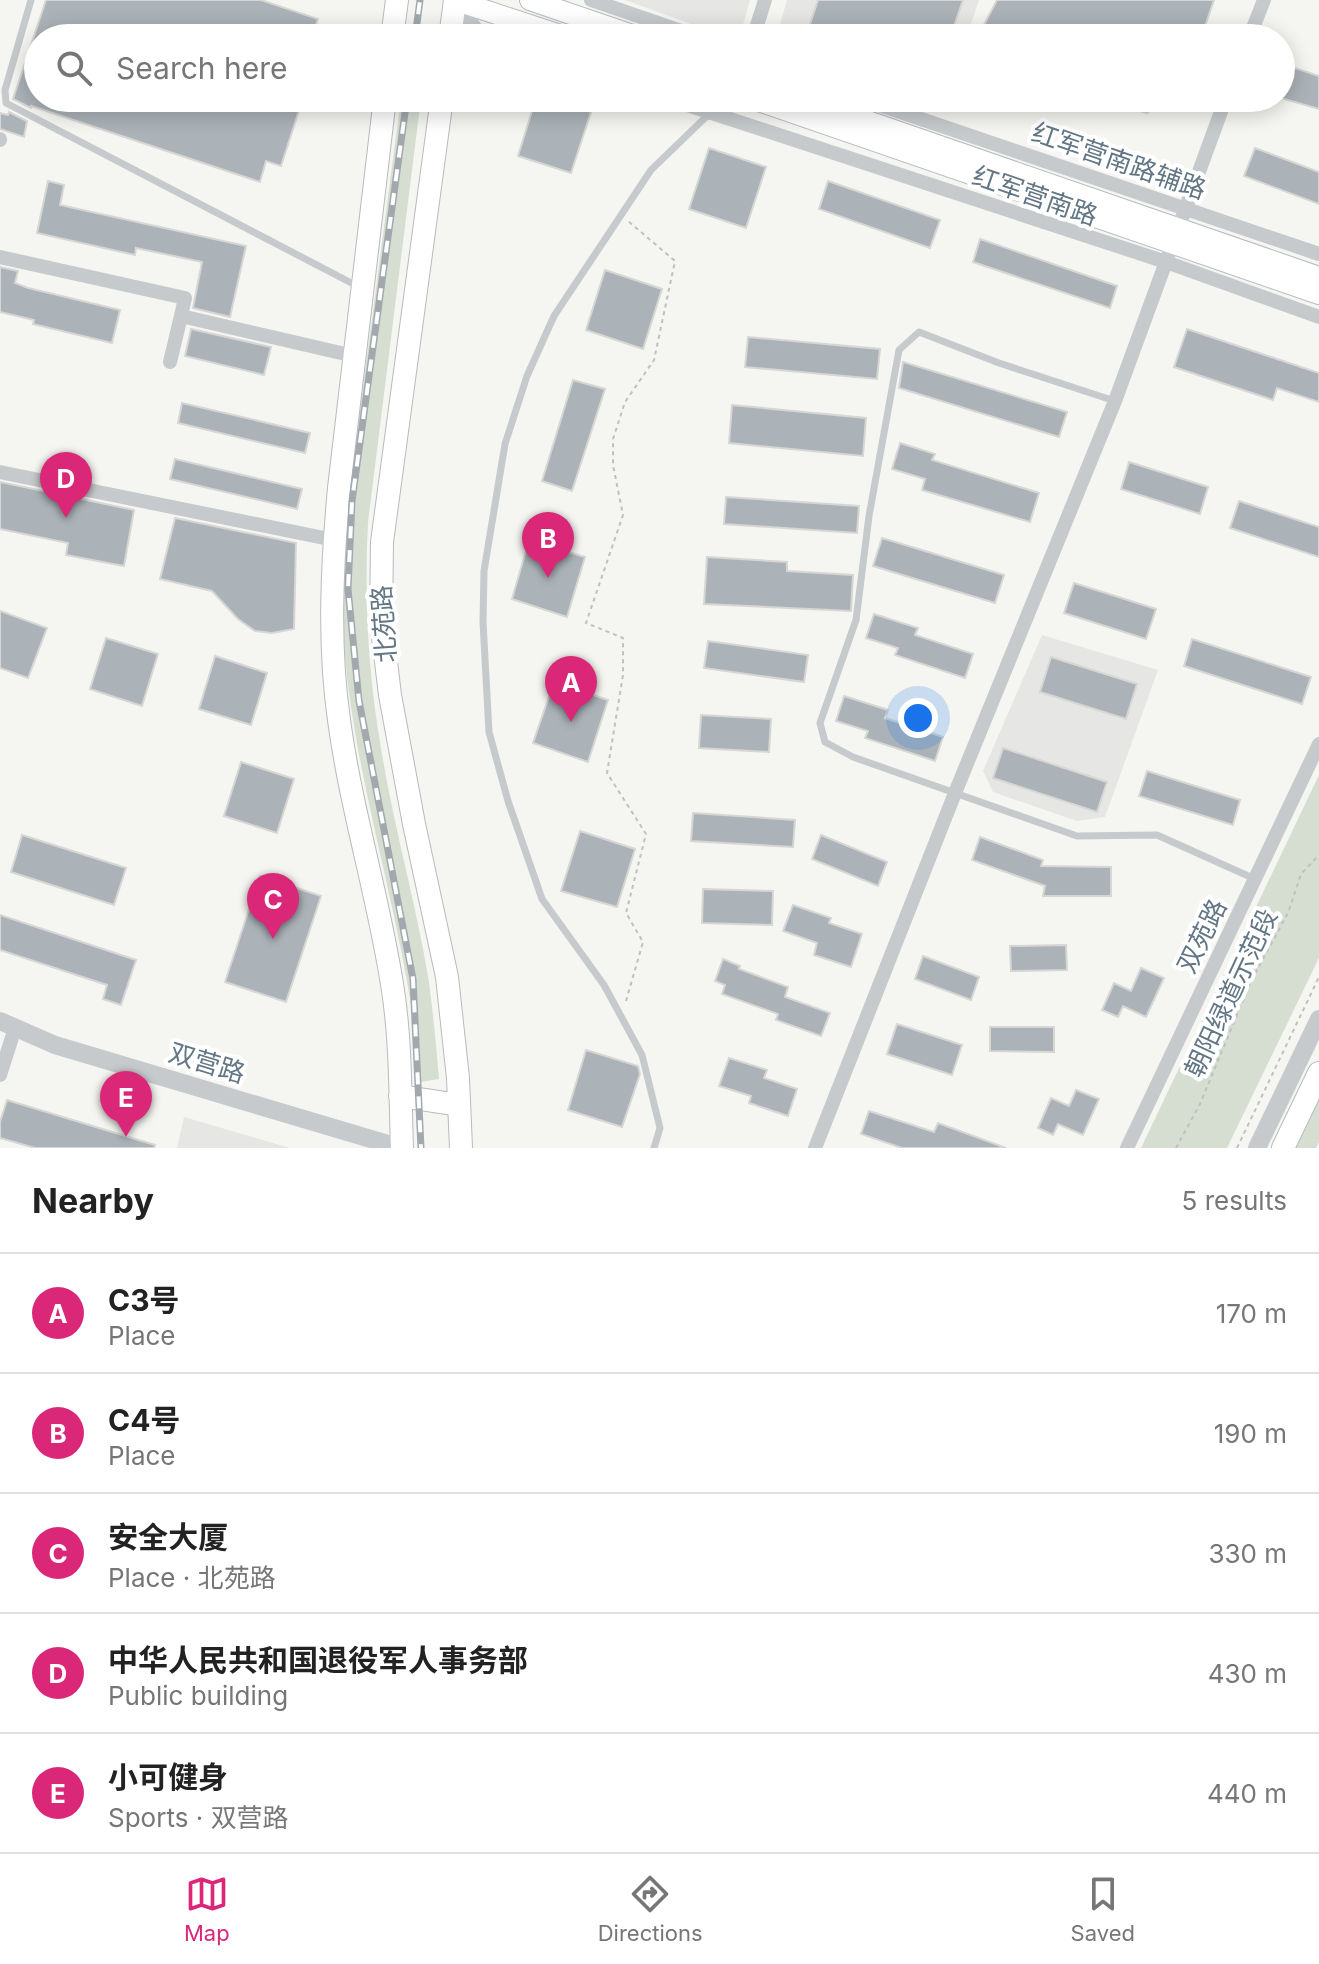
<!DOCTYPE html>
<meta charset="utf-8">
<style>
body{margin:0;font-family:Inter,"Noto Sans SC",sans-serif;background:#f2f2f2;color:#222}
.you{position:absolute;left:918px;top:718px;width:28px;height:28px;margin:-20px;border:6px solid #fff;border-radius:50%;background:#1a73e8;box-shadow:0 0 0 12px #1a73e833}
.badge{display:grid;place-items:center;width:52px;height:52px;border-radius:50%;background:#db2777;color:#fff;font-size:26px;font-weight:700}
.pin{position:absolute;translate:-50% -66px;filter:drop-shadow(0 2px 4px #0008)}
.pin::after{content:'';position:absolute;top:42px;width:28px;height:24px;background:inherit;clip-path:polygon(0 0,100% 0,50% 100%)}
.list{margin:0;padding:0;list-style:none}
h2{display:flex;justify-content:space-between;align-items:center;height:104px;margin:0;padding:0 32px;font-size:34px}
h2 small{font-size:26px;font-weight:400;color:#767676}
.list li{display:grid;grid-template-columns:52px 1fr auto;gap:24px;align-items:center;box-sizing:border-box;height:120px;padding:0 32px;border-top:2px solid #e0e0e0}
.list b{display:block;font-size:30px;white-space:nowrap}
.list p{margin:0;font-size:26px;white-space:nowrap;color:#767676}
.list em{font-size:26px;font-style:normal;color:#767676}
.icon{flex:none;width:44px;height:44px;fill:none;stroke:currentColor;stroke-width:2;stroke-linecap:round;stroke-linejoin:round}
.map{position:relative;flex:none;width:1319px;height:1148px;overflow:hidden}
.search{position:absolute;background:#fff;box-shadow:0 4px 20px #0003;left:24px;right:24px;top:24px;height:88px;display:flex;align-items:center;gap:20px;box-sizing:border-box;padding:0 28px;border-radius:44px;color:#767676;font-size:30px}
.sheet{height:704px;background:#fff}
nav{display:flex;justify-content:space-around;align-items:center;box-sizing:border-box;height:112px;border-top:2px solid #e0e0e0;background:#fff;font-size:22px;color:#767676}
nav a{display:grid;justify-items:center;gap:4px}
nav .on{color:#db2777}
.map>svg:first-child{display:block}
.built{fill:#e6e6e4}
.green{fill:#d6ddd1}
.building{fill:#abb3b8;stroke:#d6d6d4;stroke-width:2}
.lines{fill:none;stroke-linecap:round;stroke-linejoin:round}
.secondary-casing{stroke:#b6bcc0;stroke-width:22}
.primary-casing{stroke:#b7bbbe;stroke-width:24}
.path{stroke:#bec0c2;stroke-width:2;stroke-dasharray:4 4;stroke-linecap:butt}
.service{stroke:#c7cacd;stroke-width:7}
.minor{stroke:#c7cacd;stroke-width:14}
.tertiary{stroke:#c7cacd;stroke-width:18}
.secondary{stroke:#fff;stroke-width:20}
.primary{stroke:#fff;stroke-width:22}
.rail-casing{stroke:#a2a9ae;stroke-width:7}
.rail{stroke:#fff;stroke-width:4;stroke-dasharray:12;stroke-linecap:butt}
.labels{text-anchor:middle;stroke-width:8;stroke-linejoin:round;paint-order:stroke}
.street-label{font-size:26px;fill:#627684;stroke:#fff}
</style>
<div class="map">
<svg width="1319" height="1148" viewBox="0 0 1319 1148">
<rect width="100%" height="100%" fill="#f5f5f1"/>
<path class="built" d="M625 0H750L741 32 730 38Z
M787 0H979L966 38H784L779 28Z
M1042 635 1158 670 1105 817 1077 821 993 792 983 771Z
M184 1117 290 1148H177Z"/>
<path class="green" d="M421 98 368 522C364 598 368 673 381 748 393 824 415 899 428 976 433 1010 436 1045 439 1079L415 1083C414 1059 415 1034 412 1010 392 883 350 758 343 629 340 548 352 468 363 387 376 291 388 195 401 99Z
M1319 775V957L1317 962 1227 1148H1141Z
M1319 1091V1142L1316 1148H1292Z"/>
<path class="building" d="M46 0H261L318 19 311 38H38V98H303L281 166 266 161 260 182 31 106V108L13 99Z
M818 0H963L950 38H841L809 27Z
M997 0H1214L1201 38H977Z
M1289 66 1319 76V109L1281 98Z
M536 98H553L591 112 571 173 518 156Z
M1108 98H1164L1147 113 1107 100Z
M9 112 27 121 24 137 0 129V113L8 115Z
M709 148 766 167 746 228 689 209Z
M1255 148 1319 172V204L1244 176Z
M48 181 64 185 60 205 246 246 230 317 193 308 202 262 136 248 135 255 37 233Z
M828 181 940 220 930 248 819 209Z
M980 239 1117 286 1110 308 973 262Z
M0 267 18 271 15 283 28 288 120 310 112 343 33 324 34 320 0 312Z
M605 270 662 289 643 349 586 330Z
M191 329 271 347 264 375 185 356Z
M1187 329 1319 373V402L1277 388 1273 400 1174 367Z
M748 337 880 349 877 379 745 367Z
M903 362 1067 412 1059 437 899 388Z
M573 380 605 389 572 491 542 481Z
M182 403 310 433 305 453 178 423Z
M732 405 866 418 863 456 729 443Z
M900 443 935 454 932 460 1039 493 1030 522 922 490 925 479 892 469Z
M175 459 302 489 297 509 170 479Z
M1129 462 1208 487 1200 514 1121 489Z
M0 482 134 510 124 566 66 555 68 543 0 529Z
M726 497 859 506 857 533 724 524Z
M1239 501 1319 527V557L1230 528Z
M175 518 296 543 294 629 272 633 255 631 238 619 212 591 160 579Z
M882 538 1004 575 995 603 873 566Z
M529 540 585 557 567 617 512 599Z
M707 557 787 562V571L853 575 851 611 704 604Z
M1074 583 1156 609 1146 639 1064 613Z
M0 611 47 628 28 678 0 668Z
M874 614 918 628 915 635 973 654 965 678 895 655 898 648 866 638Z
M106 638 158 654 142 706 90 689Z
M1192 639 1311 677 1302 704 1184 666Z
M708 641 808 655 804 682 704 668Z
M215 656 267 673 251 725 199 709Z
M1051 657 1137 684 1126 719 1040 692Z
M554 682 608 700 588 762 533 743Z
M844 696 888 710 885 718 943 737 935 761 865 738 868 731 836 721Z
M701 715 771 719 769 752 699 748Z
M1003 748 1107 782 1097 812 993 778Z
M241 762 294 779 277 833 224 816Z
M1147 771 1240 800 1233 825 1139 796Z
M693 813 795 820 793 847 691 841Z
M580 831 635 849 617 907 561 891Z
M22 835 126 868 114 905 11 872Z
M821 835 887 862 878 886 812 859Z
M980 837 1043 860 1041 866 1111 867V896H1043L1045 886 972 860Z
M260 876 321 896 286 1002 225 982Z
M703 889 773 891 772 925 702 923Z
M793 905 831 918 829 923 862 934 851 967 814 955 817 943 783 931Z
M0 915 136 960 121 1005 103 999 107 985 0 950Z
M1066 945 1067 970 1011 971 1010 946Z
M923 956 979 977 971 1000 915 979Z
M723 959 740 966 739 969 788 987 785 997 830 1013 821 1036 776 1020 778 1014 722 994 725 985 715 981Z
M1141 968 1164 978 1146 1017 1123 1006 1118 1017 1102 1010 1114 983 1131 991Z
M897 1024 962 1045 952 1075 887 1054Z
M990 1027H1054V1052L990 1051Z
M586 1050 638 1066 640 1074 622 1127 568 1110Z
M729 1058 767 1070 764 1078 797 1089 788 1116 749 1103 751 1096 719 1086Z
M1076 1090 1099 1099 1083 1135 1058 1124 1053 1135 1038 1128 1051 1098 1069 1106Z
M7 1100 155 1145 154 1148H35L0 1138V1122Z
M869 1111 934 1132 938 1123 1006 1148H902L861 1134Z"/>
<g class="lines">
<g class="secondary-casing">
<path id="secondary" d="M454 0 569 38
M530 0 641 38
M750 98 1319 294
M801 98 1319 277"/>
</g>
<g class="primary-casing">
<path id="primary" d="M392 38 397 0
M450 38 455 0
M385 98 339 488C332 564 328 644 339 720 351 809 378 895 392 984 401 1038 400 1093 402 1148
M442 98 382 542 381 620 390 695 414 824 447 977 458 1078 461 1148
M400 1096 459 1105
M1283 1148 1319 1073"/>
</g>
<path class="path" d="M1251 920 1278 931
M626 1001 643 942 626 913 646 834 607 773 623 675V638L586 623 623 515 613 465V439L625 402 654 360 675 261 628 221
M1176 1148 1200 1104 1251 981 1288 913 1301 874 1319 855
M1237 1148 1319 977"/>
<path class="service" d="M31 0 5 90 6 103 361 288
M1115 401 999 363 919 332 899 350 869 516 856 620 820 723 825 742 853 757 1077 836 1157 835 1255 879
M654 1148 660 1128 642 1055 604 985 542 899 508 801 489 732 483 622 484 571 505 444 527 376 554 316 651 170 710 113"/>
<path class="minor" d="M591 0 702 38
M455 1 483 38
M753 38 765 0
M1249 38 1264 0
M666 98 1166 262 1319 317
M859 98 1319 254
M710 113 726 98
M0 139V140
M0 257 185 298 181 316 354 356
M170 362 181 316
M0 472 334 540
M0 1075 15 1028
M815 1148 955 793 1115 401 1226 98
M1127 1148 1319 744"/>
<path class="tertiary" d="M0 1021 55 1045 401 1148
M1257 1148 1319 1019"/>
<use href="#secondary" class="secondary"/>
<use href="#primary" class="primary"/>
<g class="rail-casing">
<path id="rail" d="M415 38 420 0
M407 98 352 501 348 589 359 701 413 979 421 1148"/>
</g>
<use href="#rail" class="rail"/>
</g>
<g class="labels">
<g class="street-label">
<text transform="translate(1119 161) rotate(19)" y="9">红军营南路辅路</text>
<text transform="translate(1035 196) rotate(19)" y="9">红军营南路</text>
<text transform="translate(384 624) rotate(-94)" y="9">北苑路</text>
<text transform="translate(1202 936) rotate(-64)" y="9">双苑路</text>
<text transform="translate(1231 993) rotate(-65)" y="9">朝阳绿道示范段</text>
<text transform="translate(207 1063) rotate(17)" y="9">双营路</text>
</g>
</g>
</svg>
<div class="you"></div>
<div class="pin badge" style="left:571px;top:722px">A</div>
<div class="pin badge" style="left:548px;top:578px">B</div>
<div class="pin badge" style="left:273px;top:939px">C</div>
<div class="pin badge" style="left:66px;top:518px">D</div>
<div class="pin badge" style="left:126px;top:1137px">E</div>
<div class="search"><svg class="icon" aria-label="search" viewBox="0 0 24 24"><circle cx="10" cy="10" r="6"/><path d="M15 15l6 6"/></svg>Search here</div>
</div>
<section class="sheet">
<h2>Nearby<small>5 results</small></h2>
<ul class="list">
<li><span class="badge">A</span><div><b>C3号</b><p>Place</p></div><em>170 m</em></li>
<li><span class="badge">B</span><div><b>C4号</b><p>Place</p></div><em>190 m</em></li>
<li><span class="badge">C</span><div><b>安全大厦</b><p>Place · 北苑路</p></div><em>330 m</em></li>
<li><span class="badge">D</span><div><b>中华人民共和国退役军人事务部</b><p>Public building</p></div><em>430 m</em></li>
<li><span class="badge">E</span><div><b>小可健身</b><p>Sports · 双营路</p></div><em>440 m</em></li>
</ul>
</section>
<nav>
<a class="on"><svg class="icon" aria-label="map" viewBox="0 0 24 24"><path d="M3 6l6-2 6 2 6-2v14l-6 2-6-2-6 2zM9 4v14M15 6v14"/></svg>Map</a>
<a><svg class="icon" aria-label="directions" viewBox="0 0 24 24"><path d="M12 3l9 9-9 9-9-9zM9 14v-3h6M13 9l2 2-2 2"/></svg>Directions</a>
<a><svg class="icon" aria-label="saved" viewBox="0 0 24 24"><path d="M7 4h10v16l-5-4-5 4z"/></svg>Saved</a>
</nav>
